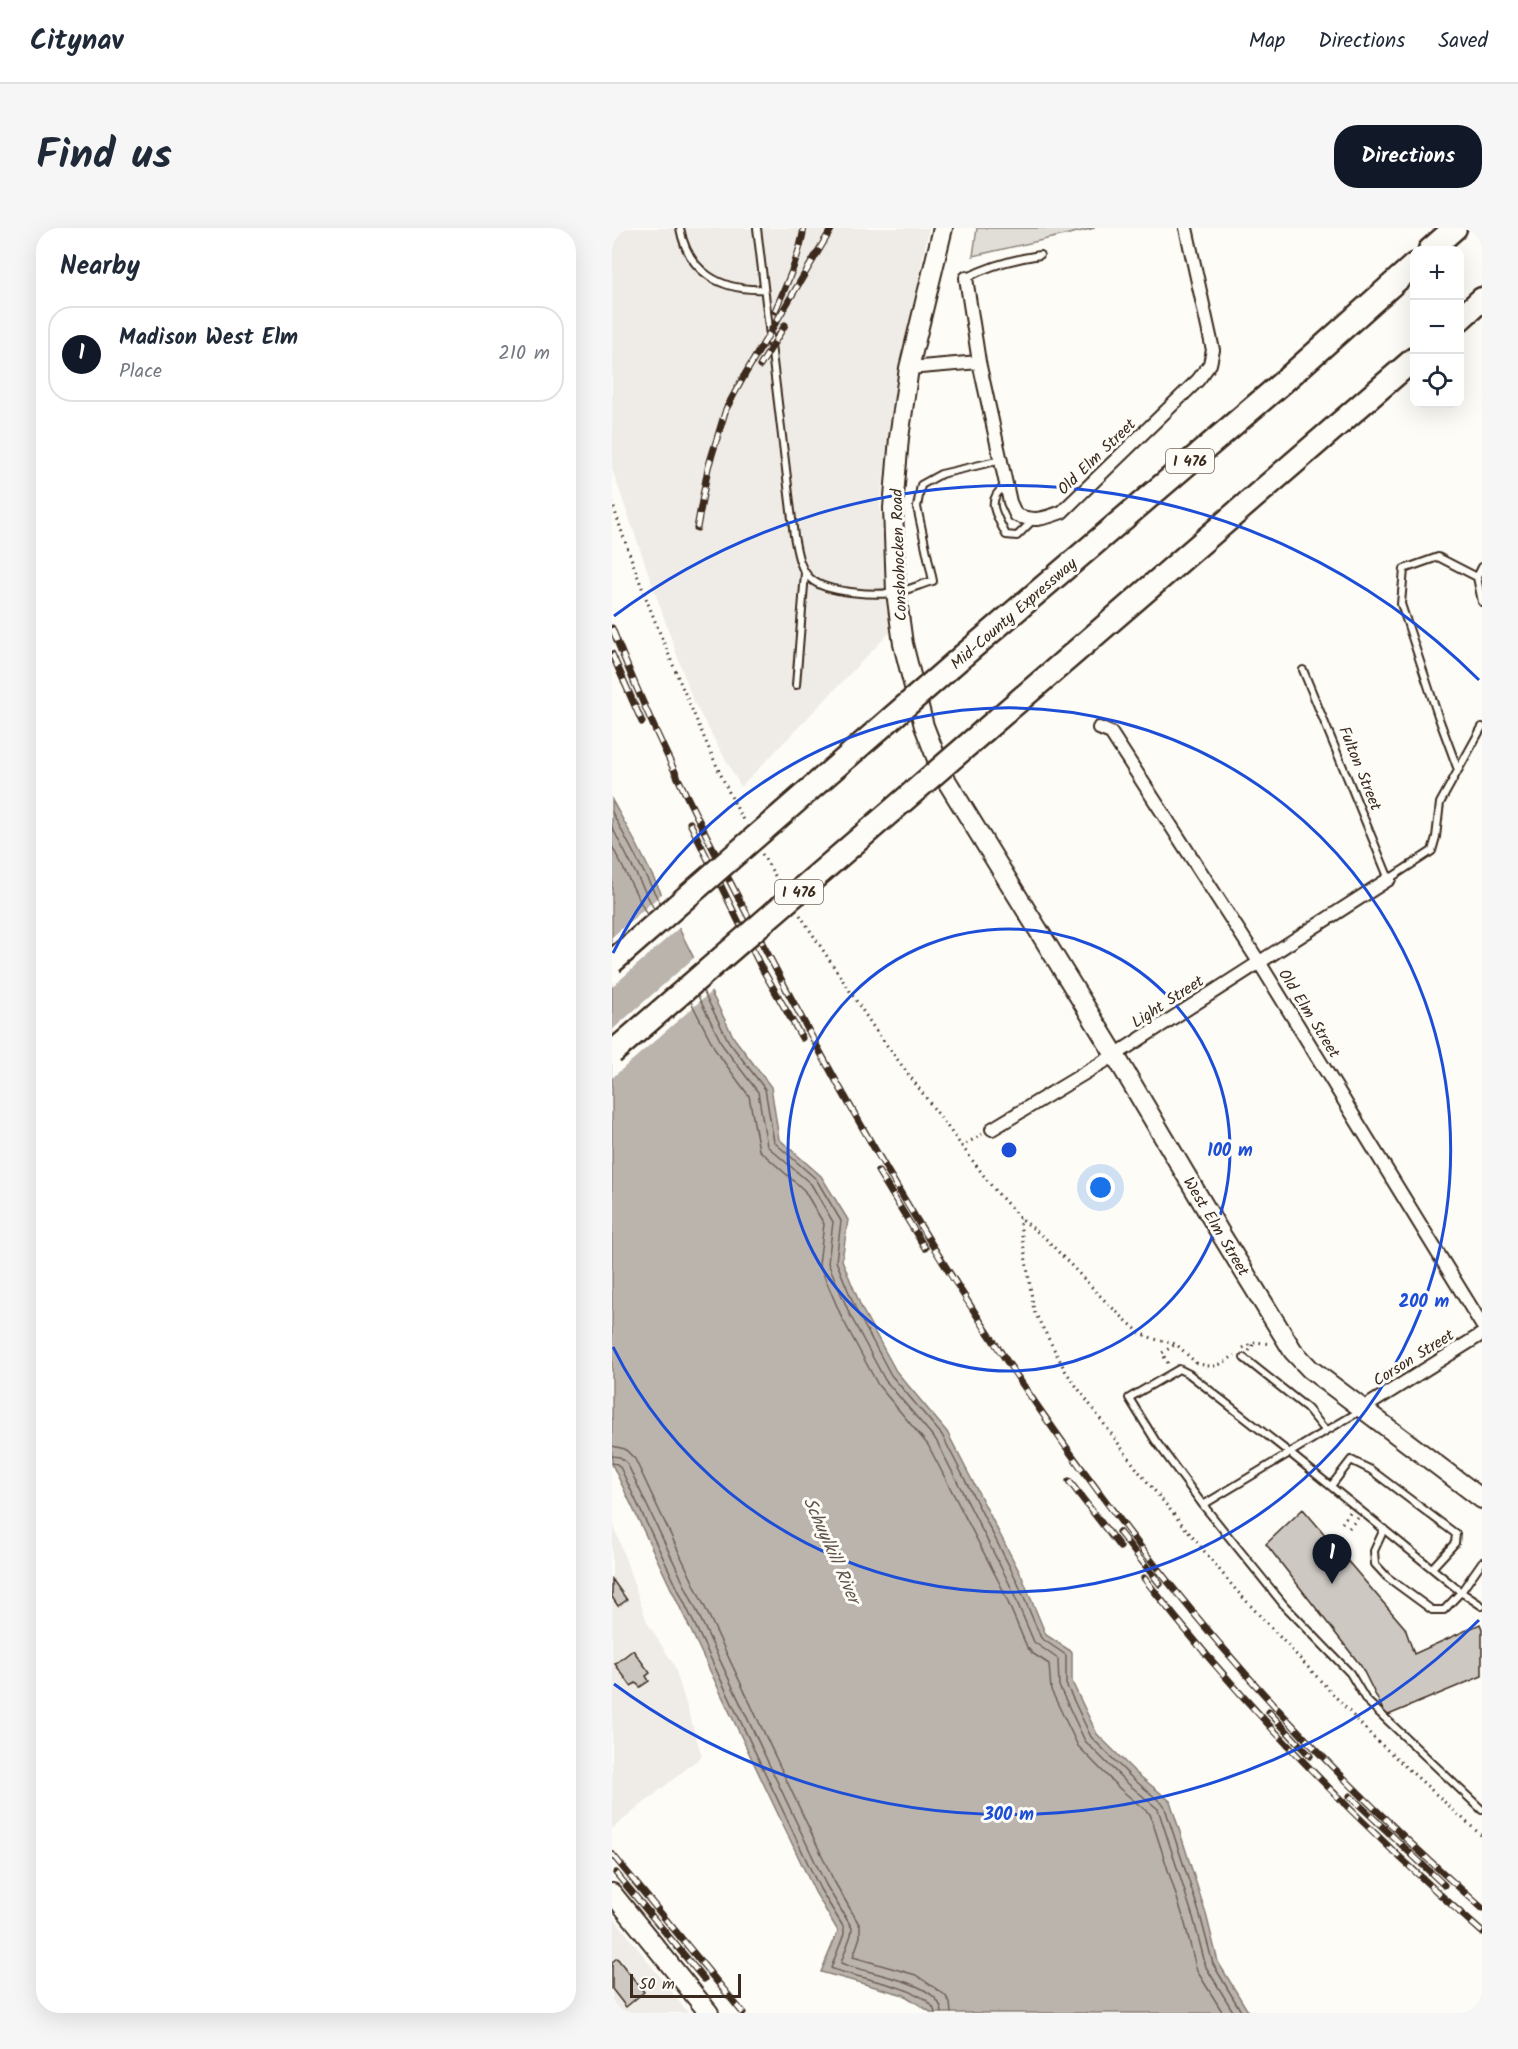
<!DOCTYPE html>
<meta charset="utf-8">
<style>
body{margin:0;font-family:Kalam,sans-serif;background:#f6f6f7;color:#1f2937}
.controls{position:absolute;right:18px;top:18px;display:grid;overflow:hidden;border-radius:12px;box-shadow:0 6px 24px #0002}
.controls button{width:54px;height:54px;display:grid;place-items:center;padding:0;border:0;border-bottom:2px solid #e0e1e3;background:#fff;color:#1f2937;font:30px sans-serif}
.scale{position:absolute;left:18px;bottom:15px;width:111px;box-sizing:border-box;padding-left:6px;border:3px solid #3b2a1e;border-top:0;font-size:16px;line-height:21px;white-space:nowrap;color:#3b2a1e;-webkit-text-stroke:4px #fdfcf7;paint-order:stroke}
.you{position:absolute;left:489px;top:960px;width:21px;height:21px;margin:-15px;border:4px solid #fff;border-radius:50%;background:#1a73e8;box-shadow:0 0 0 9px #1a73e833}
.badge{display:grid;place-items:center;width:39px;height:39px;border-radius:50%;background:#111827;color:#fff;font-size:20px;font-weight:700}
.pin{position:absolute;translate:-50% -50px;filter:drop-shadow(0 2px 3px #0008)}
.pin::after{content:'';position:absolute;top:32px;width:21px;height:18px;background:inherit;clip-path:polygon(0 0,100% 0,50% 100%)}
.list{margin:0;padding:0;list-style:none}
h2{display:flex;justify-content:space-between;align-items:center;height:78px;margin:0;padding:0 24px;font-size:26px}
h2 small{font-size:20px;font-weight:400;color:#747a83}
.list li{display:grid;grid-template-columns:39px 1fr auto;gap:18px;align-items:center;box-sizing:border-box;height:96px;margin:0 12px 12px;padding:0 12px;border:2px solid #e0e1e3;border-radius:24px}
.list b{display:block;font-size:22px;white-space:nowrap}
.list p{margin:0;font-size:20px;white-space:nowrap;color:#747a83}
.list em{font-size:20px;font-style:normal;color:#747a83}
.icon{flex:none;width:33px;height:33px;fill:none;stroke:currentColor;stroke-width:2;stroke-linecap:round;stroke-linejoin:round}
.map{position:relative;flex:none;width:870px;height:1785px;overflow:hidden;border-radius:24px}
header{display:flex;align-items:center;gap:36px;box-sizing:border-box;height:84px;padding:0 30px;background:#fff;border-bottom:2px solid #e0e1e3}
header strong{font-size:28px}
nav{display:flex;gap:33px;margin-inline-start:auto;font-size:21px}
.intro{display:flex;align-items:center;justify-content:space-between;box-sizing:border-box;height:144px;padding:0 36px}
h1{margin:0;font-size:42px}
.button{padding:15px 27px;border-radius:24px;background:#111827;color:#fff;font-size:21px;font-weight:700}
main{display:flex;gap:36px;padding:0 36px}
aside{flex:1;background:#fff;border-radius:24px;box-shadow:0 6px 24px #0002}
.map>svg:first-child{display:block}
.built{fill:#efece7}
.green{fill:#e1ded7;stroke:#8e847a;stroke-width:1.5}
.water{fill:#bbb4ad;stroke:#887d74;stroke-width:1.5}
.pier{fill:#fdfcf7}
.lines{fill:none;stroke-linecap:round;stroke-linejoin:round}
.shore{stroke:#6e6157;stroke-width:1.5}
.building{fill:#cdc8c2;stroke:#3b2a1e;stroke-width:1.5}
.service-casing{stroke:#3b2a1e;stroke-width:10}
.minor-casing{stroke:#3b2a1e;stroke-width:16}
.secondary-casing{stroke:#3b2a1e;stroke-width:22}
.motorway-casing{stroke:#3b2a1e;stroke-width:27}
.path{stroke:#3b2a1e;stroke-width:3;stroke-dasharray:1.5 4.5;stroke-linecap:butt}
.service{stroke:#fdfcf7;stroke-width:6}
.minor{stroke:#fdfcf7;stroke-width:12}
.secondary{stroke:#fdfcf7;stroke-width:18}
.motorway{stroke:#fdfcf7;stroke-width:22}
.rail-casing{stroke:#3b2a1e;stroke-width:7}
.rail{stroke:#fdfcf7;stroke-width:4.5;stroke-dasharray:14;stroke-linecap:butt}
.motorway-bridge-casing{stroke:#3b2a1e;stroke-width:27;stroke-linecap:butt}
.motorway-bridge{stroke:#fdfcf7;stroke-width:22}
.ring{fill:none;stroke:#1d4ed8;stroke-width:3}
.labels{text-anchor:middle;stroke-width:6;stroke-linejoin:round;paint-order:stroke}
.shield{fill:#fdfcf7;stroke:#75695f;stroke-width:1.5}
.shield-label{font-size:15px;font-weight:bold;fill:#3b2a1e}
.street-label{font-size:16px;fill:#3b2a1e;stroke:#fdfcf7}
.water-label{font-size:18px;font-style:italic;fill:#615349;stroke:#fdfcf7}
.centre{fill:#1d4ed8;stroke:#fdfcf7;stroke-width:3}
.ring-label{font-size:18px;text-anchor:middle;font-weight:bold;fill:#1d4ed8;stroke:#fdfcf7;stroke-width:6;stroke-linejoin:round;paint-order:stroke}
</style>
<header>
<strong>Citynav</strong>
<nav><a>Map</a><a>Directions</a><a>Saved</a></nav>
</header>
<div class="intro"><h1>Find us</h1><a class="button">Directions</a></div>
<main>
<aside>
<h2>Nearby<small></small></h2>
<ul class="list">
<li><span class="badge">1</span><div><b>Madison West Elm</b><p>Place</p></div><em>210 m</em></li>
</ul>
</aside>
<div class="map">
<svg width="870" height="1785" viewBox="0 0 870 1785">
<rect width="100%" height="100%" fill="#fdfcf7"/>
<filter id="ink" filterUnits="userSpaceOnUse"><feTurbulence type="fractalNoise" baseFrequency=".0167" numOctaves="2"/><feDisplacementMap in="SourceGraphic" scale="12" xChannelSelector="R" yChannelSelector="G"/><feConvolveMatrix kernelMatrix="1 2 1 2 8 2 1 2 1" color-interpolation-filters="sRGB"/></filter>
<g filter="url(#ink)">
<path class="built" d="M0 0H317L285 157 268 276 283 399 129 559 81 473 0 241Z
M0 1292 35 1394 62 1437 90 1528 0 1601Z
M0 1687 76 1785H0Z"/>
<path class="green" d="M365 0H483L361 28Z"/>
<path class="water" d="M0 572 25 617 122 810 159 859 167 911 209 948 236 992 230 1032 250 1081 284 1143 335 1204 410 1349 434 1407 460 1424V1454L485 1506 523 1544 558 1573 594 1686 606 1734 637 1785H320L292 1767 209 1744 226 1703 203 1664 0 1236Z"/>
<path class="pier" d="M52 664 69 698 0 759V709Z
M84 728 101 762 0 850V802Z"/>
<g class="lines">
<path class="shore" d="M0 584 48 675
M0 599 42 681
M0 618 35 687
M91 763 117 814 153 861 162 914 204 951 229 993 224 1033 245 1084 279 1147 330 1207 404 1351 429 1410 454 1427V1456L479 1509 519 1549 552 1577 588 1687 601 1736 630 1785
M86 768 111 818 146 864 155 918 199 956 221 994 216 1035 238 1087 273 1152 324 1212 397 1355 422 1414 446 1431 447 1458 473 1513 514 1554 546 1581 581 1689 594 1739 622 1785
M79 774 104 823 137 868 147 922 192 962 212 996 207 1036 230 1090 266 1157 316 1217 389 1358 415 1419 420 1425 437 1436 439 1462 466 1518 508 1561 538 1586 572 1692 585 1743 611 1785
M0 1218 13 1221 23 1231 222 1653 248 1698V1709L241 1729 304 1747 333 1767 338 1775 339 1785
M0 1228 8 1229 15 1235 214 1657 240 1700 239 1707 229 1735C252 1746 328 1752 330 1785
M0 1235 5 1236 8 1239 208 1661 232 1700V1706L219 1740C239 1750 320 1759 323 1785"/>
</g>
<path class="building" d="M691 1281 793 1400 802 1426 868 1396 870 1401V1448L774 1488 749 1438 654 1316Z
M0 1351 15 1372 6 1378 0 1369Z
M21 1422 38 1445 34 1448 37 1453 28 1459 24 1455 19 1458 3 1436Z
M5 1730 32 1764 14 1779 0 1761V1734Z"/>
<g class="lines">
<g class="service-casing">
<path id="service" d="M68 0C76 44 108 63 152 61
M145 0 182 308C185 323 187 341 199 351 214 365 266 368 285 364 297 362 309 356 321 353L305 279 309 257 329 246 389 232
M354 50C378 37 402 31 428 27
M393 258C372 273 385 287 394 307L405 308 421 292
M865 349 870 339
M691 442 777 651 820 623 824 609 828 575 870 499
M184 457 193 345
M846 542 826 488 789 376 792 341 826 329 865 349 870 374
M632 1130 695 1180 714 1203 748 1183
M719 1258 739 1232 759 1242 844 1306 843 1315 820 1340
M591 1277 714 1203
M772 1301 762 1323 763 1336 775 1349 820 1382H832L849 1364 870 1334
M870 1378 849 1364 679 1226 577 1146 567 1141 517 1170 543 1212 591 1277 672 1377 738 1445 754 1472 870 1582"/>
</g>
<g class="minor-casing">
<path id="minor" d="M367 134 398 274 404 287C423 294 431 291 450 284L586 152 598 136 601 122 574 0
M297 140 367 134 354 50
M487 500 499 505 647 734 870 1097
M380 901 503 827 777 651
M750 1181 870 1106"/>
</g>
<g class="secondary-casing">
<path id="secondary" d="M331 0 297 140 287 210 281 280 284 364 291 416 312 498 331 547 503 827 610 1008 681 1123 698 1141 870 1271
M0 1665 97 1785"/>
</g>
<g class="motorway-casing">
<path id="motorway" d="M818 22 843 0
M848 91 870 71
M352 427 670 155 802 37
M373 502 802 131"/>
</g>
<path class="path" d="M0 274C22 343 49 410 78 477 95 516 112 556 132 594
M150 626 168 656
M188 687 262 800 381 960 407 989 434 1011 496 1076 528 1105 542 1111 564 1116 584 1135 581 1139
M349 919 370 906
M407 989 422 1083 454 1144 528 1245 624 1362 761 1509 870 1608
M631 1120 643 1114 659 1116
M637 1123 643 1114
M556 1135 550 1125 564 1116
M584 1135C605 1141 606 1138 623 1127
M730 1295 738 1284
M737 1300 746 1290"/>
<use href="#service" class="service"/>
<use href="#minor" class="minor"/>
<use href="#secondary" class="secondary"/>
<use href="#motorway" class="motorway"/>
<g class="rail-casing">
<path id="rail" d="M163 83C175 55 187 30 192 0
M148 138 173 97
M85 300 96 240 114 181 132 148 220 0
M0 400C45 515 102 624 159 732 284 972 429 1206 605 1413 686 1508 776 1597 870 1680
M0 426 30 494
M78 595 148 737 190 810
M266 943 313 1020
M457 1253 508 1319
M507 1304 548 1356
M532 1350C633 1480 747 1596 870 1704
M657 1484 698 1528
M738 1568 832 1657
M0 1626 131 1785
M4 1645 92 1751"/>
</g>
<use href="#rail" class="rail"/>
<g class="motorway-bridge-casing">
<path id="motorway-bridge" d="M0 734 352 427
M0 825 373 502"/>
</g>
<use href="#motorway-bridge" class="motorway-bridge"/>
</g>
</g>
<g class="ring">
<circle cx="397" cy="922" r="221"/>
<path d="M1 725A442 442 0 1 1 1 1119"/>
<path d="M867 1392A664 664 0 0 1 2 1456M2 388A664 664 0 0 1 867 452"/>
</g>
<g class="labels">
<g class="shield">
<rect x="554" y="221" width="48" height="24" rx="4.5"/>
<rect x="163" y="652" width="48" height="24" rx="4.5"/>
</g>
<g class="shield-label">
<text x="578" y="238">I 476</text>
<text x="187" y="669">I 476</text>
</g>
<g class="street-label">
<text transform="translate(484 228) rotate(-44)" y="6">Old Elm Street</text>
<text transform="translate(286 327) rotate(-92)" y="6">Conshohocken Road</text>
<text transform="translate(401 385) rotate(-41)" y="6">Mid-County Expressway</text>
<text transform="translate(749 540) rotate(68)" y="6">Fulton Street</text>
<text transform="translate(555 773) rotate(-33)" y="6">Light Street</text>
<text transform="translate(698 785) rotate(58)" y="6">Old Elm Street</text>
<text transform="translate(605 998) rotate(59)" y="6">West Elm Street</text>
<text transform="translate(801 1129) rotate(-32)" y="6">Corson Street</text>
</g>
<g class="water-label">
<text transform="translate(220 1322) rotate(66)" y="6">Schuylkill River</text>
</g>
</g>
<circle cx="397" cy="922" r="9" class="centre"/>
<g class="ring-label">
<text x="618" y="928">100 m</text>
<text x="812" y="1079">200 m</text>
<text x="397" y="1592">300 m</text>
</g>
</svg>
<div class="controls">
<button>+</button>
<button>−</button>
<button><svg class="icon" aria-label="locate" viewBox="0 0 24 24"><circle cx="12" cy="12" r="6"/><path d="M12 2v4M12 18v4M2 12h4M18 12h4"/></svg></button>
</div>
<div class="scale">50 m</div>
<div class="you"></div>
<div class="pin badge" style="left:720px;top:1356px">1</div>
</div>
</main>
